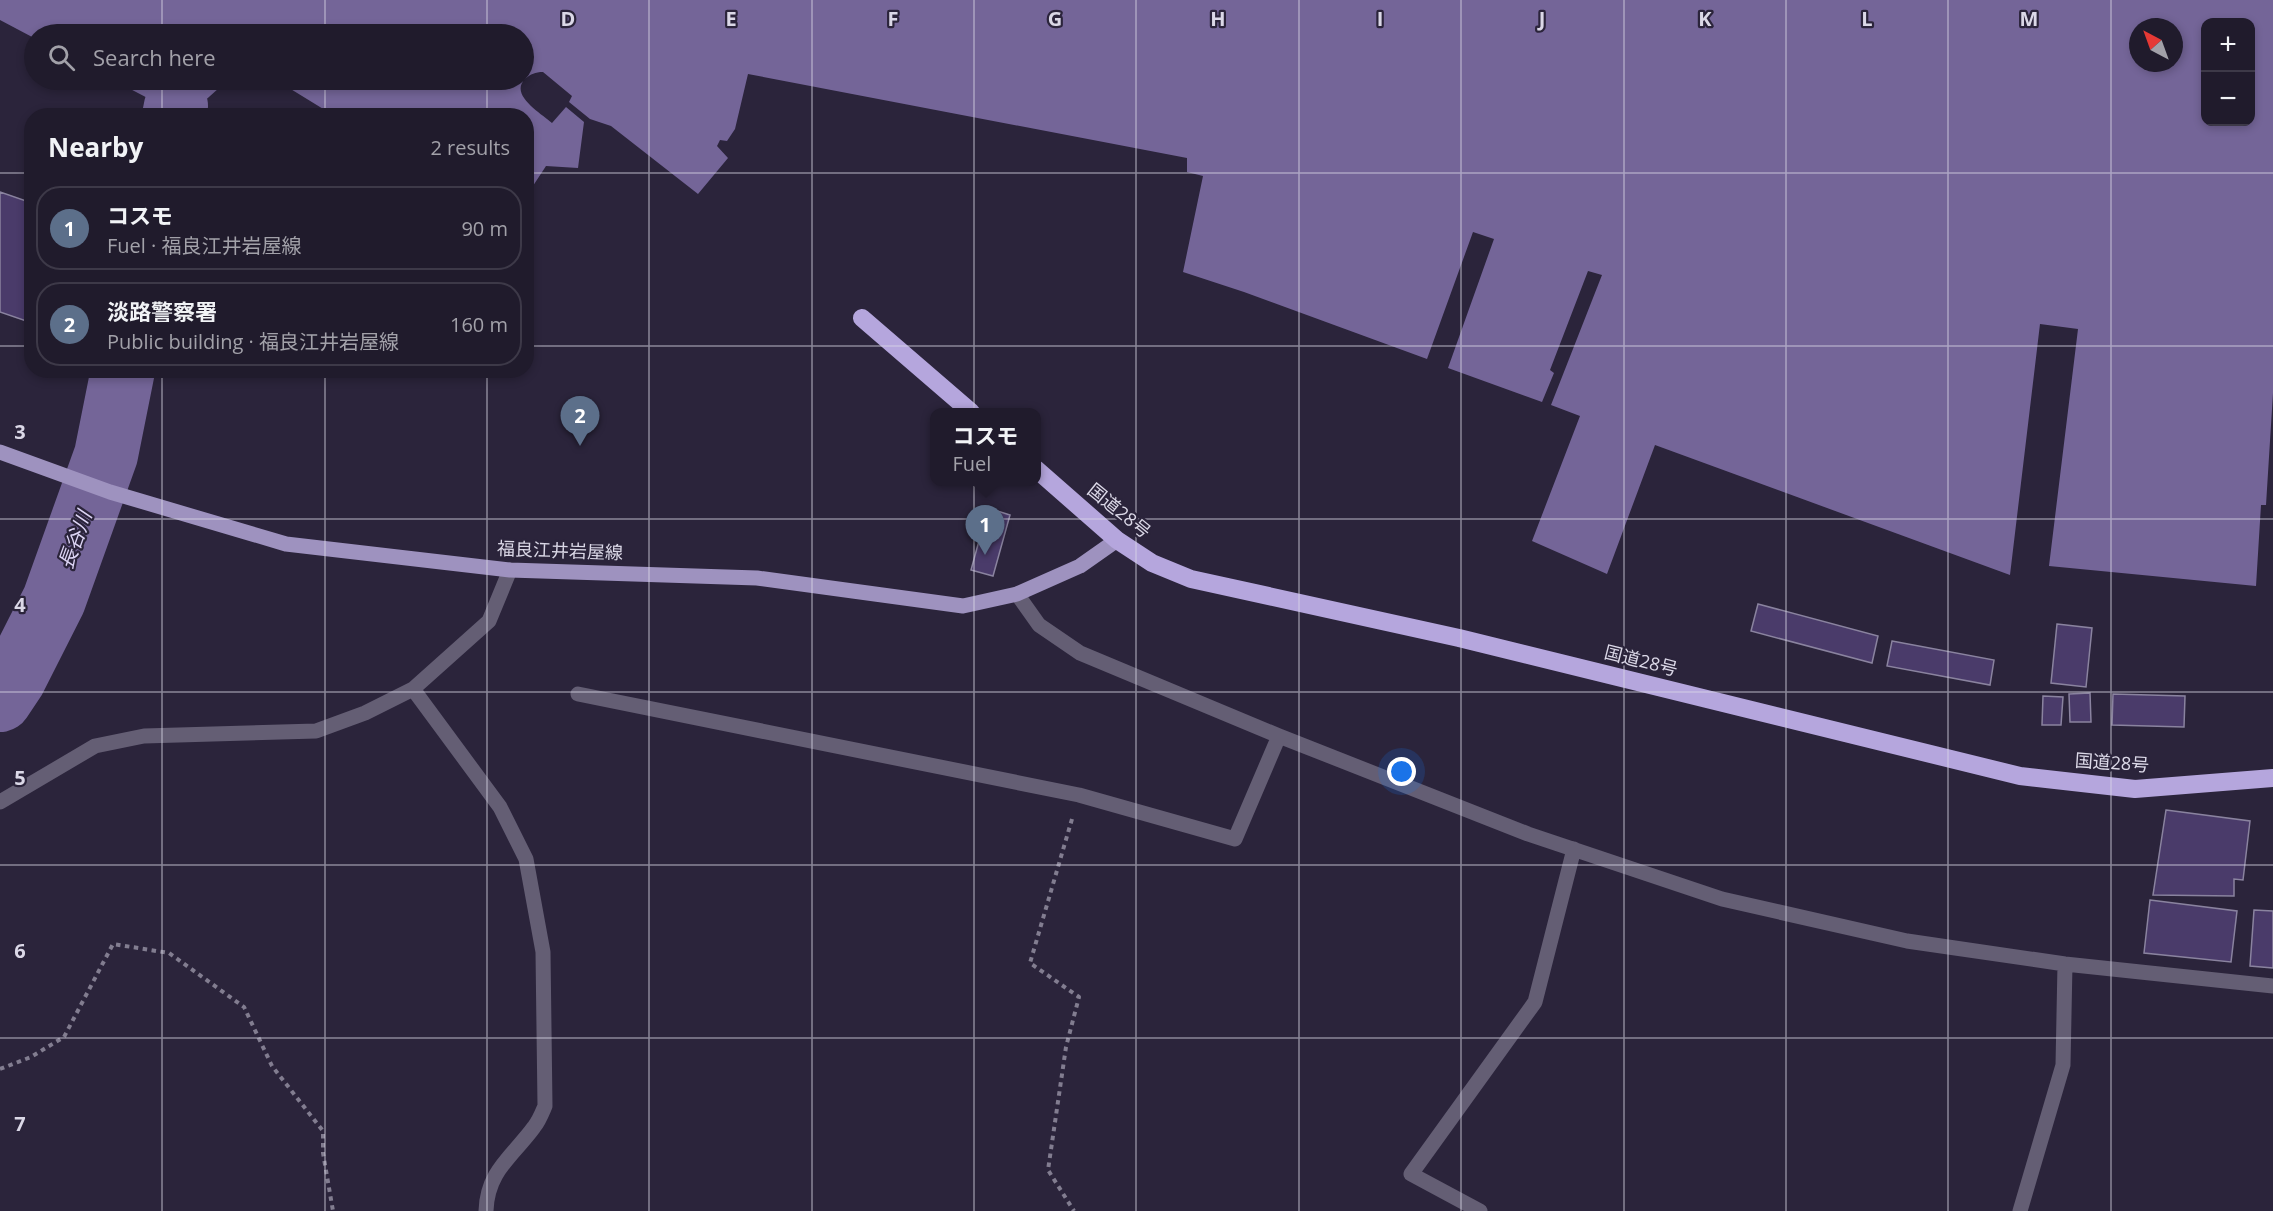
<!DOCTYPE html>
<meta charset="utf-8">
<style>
body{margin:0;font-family:"Open Sans","Noto Sans JP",sans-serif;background:#282434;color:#f1f3f6}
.controls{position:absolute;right:18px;top:18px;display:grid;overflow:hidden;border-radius:12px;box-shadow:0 3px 9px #0003}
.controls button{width:54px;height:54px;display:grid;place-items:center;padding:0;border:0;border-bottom:2px solid #3d3948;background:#201b2c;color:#f1f3f6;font:30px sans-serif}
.compass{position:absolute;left:2129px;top:18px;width:54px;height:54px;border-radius:50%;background:#201b2c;box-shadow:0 3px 9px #0003;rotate:319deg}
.you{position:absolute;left:1402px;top:772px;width:21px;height:21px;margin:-15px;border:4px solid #fff;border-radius:50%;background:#1a73e8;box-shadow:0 0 0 9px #1a73e833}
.badge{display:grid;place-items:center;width:39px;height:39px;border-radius:50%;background:#b1c500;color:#fff;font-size:20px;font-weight:700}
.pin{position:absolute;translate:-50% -50px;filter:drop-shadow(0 2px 3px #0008)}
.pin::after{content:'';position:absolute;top:32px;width:21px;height:18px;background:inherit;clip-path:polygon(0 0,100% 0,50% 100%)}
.popup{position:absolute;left:930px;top:408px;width:111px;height:78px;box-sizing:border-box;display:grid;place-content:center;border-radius:12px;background:#201b2c;filter:drop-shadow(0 2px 4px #0005);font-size:20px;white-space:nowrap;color:#a2a1a9}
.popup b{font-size:22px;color:#f1f3f6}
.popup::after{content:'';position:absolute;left:50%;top:100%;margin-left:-12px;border:12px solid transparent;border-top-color:#201b2c}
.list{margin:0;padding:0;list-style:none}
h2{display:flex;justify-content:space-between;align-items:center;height:78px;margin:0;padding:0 24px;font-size:26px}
h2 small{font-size:20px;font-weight:400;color:#a2a1a9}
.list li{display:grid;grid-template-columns:39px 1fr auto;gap:18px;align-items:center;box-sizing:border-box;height:84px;margin:0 12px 12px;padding:0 12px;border:2px solid #3d3948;border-radius:24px}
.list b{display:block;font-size:22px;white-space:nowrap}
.list p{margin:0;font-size:20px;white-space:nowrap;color:#a2a1a9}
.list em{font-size:20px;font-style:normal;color:#a2a1a9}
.icon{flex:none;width:33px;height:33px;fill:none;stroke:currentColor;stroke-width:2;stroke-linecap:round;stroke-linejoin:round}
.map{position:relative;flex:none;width:2273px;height:1211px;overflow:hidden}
.search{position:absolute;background:#201b2c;box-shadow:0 3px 9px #0003;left:24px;top:24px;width:510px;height:66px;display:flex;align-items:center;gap:15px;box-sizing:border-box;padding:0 21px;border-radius:33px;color:#a2a1a9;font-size:22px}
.panel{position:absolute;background:#201b2c;box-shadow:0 3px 9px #0003;left:24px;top:108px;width:510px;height:270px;border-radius:24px}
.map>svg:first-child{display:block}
.water{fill:#746598;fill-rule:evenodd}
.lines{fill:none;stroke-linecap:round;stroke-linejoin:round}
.river{stroke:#746598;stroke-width:64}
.building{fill:#4a3b6a;stroke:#8a839f;stroke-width:1.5}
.path{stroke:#827d90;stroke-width:4;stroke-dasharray:4.5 4.5;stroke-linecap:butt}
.minor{stroke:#645e74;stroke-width:15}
.major{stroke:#9e92bf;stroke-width:15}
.highway{stroke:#b5a6dd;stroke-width:18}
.grid{fill:none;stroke:#dbd8e7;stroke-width:1.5;stroke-opacity:0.55}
.labels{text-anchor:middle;stroke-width:4.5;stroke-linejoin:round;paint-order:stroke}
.street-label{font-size:18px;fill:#dbd8e7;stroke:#2b243b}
.water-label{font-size:20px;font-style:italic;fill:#ddd5f5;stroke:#2b243b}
.grid-label{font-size:20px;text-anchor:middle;font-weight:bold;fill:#dbd8e7;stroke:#2b243b;stroke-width:4.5;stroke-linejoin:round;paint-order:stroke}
</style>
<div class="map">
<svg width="2273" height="1211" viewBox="0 0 2273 1211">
<rect width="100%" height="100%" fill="#2b243b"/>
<path class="water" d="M0 0H2273V393L2266 505H2261L2256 586 2049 566 2078 329 2040 324 2010 575 1655 445 1607 574 1532 541 1580 416 1551 405 1602 275 1588 271 1550 370 1554 373 1542 402 1448 368 1494 239 1473 232 1427 359 1244 292 1183 272 1203 176 1187 172V158L748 74 735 129 727 141 720 140 717 146 728 158 698 194 611 126 590 119 569 102 572 96 543 72C535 72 531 74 525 79 509 95 541 113 552 123L566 107 584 122 578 168 546 166 527 195 526 116 333 115 276 80H524V34H34V38L0 20ZM2250 22V122H2206V22ZM2138 27H2174V63H2138Z
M113 80H215L219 88 200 105H161Z"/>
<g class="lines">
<path class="river" d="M174 116 176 106
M0 700 14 679 54 600 106 455 123 370"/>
</g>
<path class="building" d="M0 192 32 203V323L0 312Z
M988 508 1010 515 993 576 971 570Z
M1758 604 1878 636 1872 663 1751 631Z
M2057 624 2092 628 2086 687 2051 683Z
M1892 641 1994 660 1990 685 1887 666Z
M2090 693 2091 722H2070L2069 694Z
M2113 694 2185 696 2184 727 2112 725Z
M2043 696 2063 697 2061 725H2042Z
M2166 810 2250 821 2243 880 2234 879V896L2153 895Z
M2150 900 2237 911 2231 962 2144 953Z
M2254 910 2273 911V968L2250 966Z"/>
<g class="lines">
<path class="path" d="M1072 819 1030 963 1079 997 1066 1047 1048 1170 1074 1211
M0 1069 31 1057 64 1037 113 944 169 953 244 1007 272 1066 323 1131V1153L333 1211"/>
<path class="minor" d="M1017 594 1039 625 1080 653 1279 736 1528 834 1722 899 1907 941 2065 964 2273 986
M413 689 500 807 526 859 543 952 545 1106C542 1113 539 1121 534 1127 513 1156 487 1171 486 1211
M578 694 1079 795 1235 839 1279 736
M0 802 95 746 144 736 316 731 365 713 413 689 489 621 510 570
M1480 1211 1411 1174 1535 1002 1574 849
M2020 1211 2063 1065 2065 964"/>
<path class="major" d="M0 452 110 492 286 544 510 570 757 578 963 606 1017 594 1080 566 1117 540"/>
<path class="highway" d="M862 318 971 412
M1036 469 1117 540 1152 563 1191 579 1459 638 2020 776 2135 789 2273 778"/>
</g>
<path class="grid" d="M162 0V34M325 0V34M487 0V34M649 0V1211M812 0V1211M974 0V1211M1136 0V1211M1299 0V1211M1461 0V1211M1624 0V1211M1786 0V1211M1948 0V1211M2111 0V1211M162 80V116M325 80V116M487 80V116M0 173H32M526 173H2273M0 346H32M526 346H2273M162 370V1211M325 370V1211M487 370V1211M0 519H2273M0 692H2273M0 865H2273M0 1038H2273"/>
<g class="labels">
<g class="street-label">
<text transform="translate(1119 511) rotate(39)" y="6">国道28号</text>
<text transform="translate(560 551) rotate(2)" y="6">福良江井岩屋線</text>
<text transform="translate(1641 661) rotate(14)" y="6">国道28号</text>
<text transform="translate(2112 763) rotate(4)" y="6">国道28号</text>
</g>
<g class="water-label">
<text transform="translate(75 540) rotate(-70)" y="7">長谷川</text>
</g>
</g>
<g class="grid-label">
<text x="568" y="26">D</text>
<text x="731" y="26">E</text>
<text x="893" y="26">F</text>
<text x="1055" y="26">G</text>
<text x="1218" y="26">H</text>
<text x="1380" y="26">I</text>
<text x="1542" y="26">J</text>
<text x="1705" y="26">K</text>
<text x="1867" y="26">L</text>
<text x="2029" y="26">M</text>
<text x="20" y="439">3</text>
<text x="20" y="612">4</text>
<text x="20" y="785">5</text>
<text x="20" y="958">6</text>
<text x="20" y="1131">7</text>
</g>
</svg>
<div class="controls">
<button>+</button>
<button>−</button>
</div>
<svg class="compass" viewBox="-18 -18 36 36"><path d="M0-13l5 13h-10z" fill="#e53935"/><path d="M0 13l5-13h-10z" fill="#a2a1a9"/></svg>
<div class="you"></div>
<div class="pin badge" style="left:985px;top:555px;background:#5c6f8a">1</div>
<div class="popup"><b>コスモ</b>Fuel</div>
<div class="pin badge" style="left:580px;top:446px;background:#5c6f8a">2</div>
<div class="search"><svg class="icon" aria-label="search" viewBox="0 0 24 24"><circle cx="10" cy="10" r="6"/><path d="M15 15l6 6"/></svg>Search here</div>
<section class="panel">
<h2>Nearby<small>2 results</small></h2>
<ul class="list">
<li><span class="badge" style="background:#5c6f8a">1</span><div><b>コスモ</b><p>Fuel · 福良江井岩屋線</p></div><em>90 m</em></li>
<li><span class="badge" style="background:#5c6f8a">2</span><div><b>淡路警察署</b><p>Public building · 福良江井岩屋線</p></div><em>160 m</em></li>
</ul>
</section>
</div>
